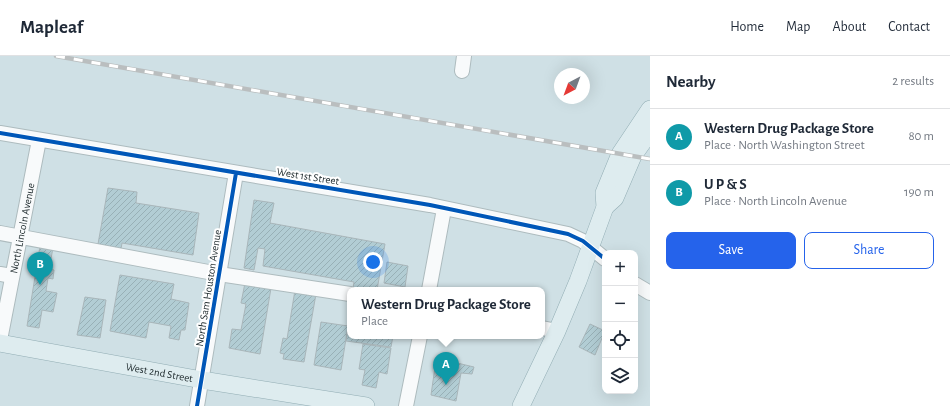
<!DOCTYPE html>
<meta charset="utf-8">
<style>
body{margin:0;font-family:"Alegreya Sans",sans-serif;background:#f6f6f7;color:#1f2937}
.controls{position:absolute;right:12px;bottom:12px;display:grid;overflow:hidden;border-radius:8px;box-shadow:0 4px 16px #0002}
.controls button{width:36px;height:36px;display:grid;place-items:center;padding:0;border:0;border-bottom:1px solid #e0e1e3;background:#fff;color:#1f2937;font:20px sans-serif}
.compass{position:absolute;left:554px;top:12px;width:36px;height:36px;border-radius:50%;background:#fff;box-shadow:0 4px 16px #0002;rotate:221deg}
.you{position:absolute;left:373px;top:206px;width:14px;height:14px;margin:-10px;border:3px solid #fff;border-radius:50%;background:#1a73e8;box-shadow:0 0 0 6px #1a73e833}
.badge{display:grid;place-items:center;width:26px;height:26px;border-radius:50%;background:#2563eb;color:#fff;font-size:13px;font-weight:700}
.pin{position:absolute;translate:-50% -33px;filter:drop-shadow(0 1px 2px #0008)}
.pin::after{content:'';position:absolute;top:21px;width:14px;height:12px;background:inherit;clip-path:polygon(0 0,100% 0,50% 100%)}
.popup{position:absolute;left:347px;top:231px;width:198px;height:52px;box-sizing:border-box;display:grid;place-content:center;border-radius:8px;background:#fff;filter:drop-shadow(0 1px 3px #0005);font-size:13px;white-space:nowrap;color:#747a83}
.popup b{font-size:15px;color:#1f2937}
.popup::after{content:'';position:absolute;left:50%;top:100%;margin-left:-8px;border:8px solid transparent;border-top-color:#fff}
.list{margin:0;padding:0;list-style:none}
h2{display:flex;justify-content:space-between;align-items:center;height:52px;margin:0;padding:0 16px;font-size:17px}
h2 small{font-size:13px;font-weight:400;color:#747a83}
.list li{display:grid;grid-template-columns:26px 1fr auto;gap:12px;align-items:center;box-sizing:border-box;height:56px;padding:0 16px;border-top:1px solid #e0e1e3}
.list b{display:block;font-size:15px;white-space:nowrap}
.list p{margin:0;font-size:13px;white-space:nowrap;color:#747a83}
.list em{font-size:13px;font-style:normal;color:#747a83}
.actions{display:flex;gap:8px;padding:12px 16px}
.actions a{flex:1;padding:9px 0;border:1px solid #2563eb;border-radius:8px;text-align:center;font-size:14px;color:#2563eb}
.actions .main{background:#2563eb;color:#fff}
.icon{flex:none;width:22px;height:22px;fill:none;stroke:currentColor;stroke-width:2;stroke-linecap:round;stroke-linejoin:round}
.map{position:relative;flex:none;width:650px;height:350px;overflow:hidden}
header{display:flex;align-items:center;gap:24px;box-sizing:border-box;height:56px;padding:0 20px;background:#fff;border-bottom:1px solid #e0e1e3}
header strong{font-size:19px}
nav{display:flex;gap:22px;margin-inline-start:auto;font-size:14px}
main{display:flex}
aside{flex:1;background:#fff}
.map>svg:first-child{display:block}
.building{fill:url(#building-hatch);stroke:#a9b6ba}
.lines{fill:none;stroke-linecap:round;stroke-linejoin:round}
.minor-casing{stroke:#adbbbe;stroke-width:16}
.major-casing{stroke:#92adb4;stroke-width:18}
.minor{stroke:#f8fafb;stroke-width:14}
.major{stroke:#deecef;stroke-width:17}
.rail-casing{stroke:#babebf;stroke-width:4.5}
.rail{stroke:#fff;stroke-width:3;stroke-dasharray:9;stroke-linecap:butt}
.cycleway-casing{stroke:#fff;stroke-width:6}
.cycleway{stroke:#0057b8;stroke-width:4}
.labels{text-anchor:middle;stroke-width:4;stroke-linejoin:round;paint-order:stroke}
.street-label{font-size:11px;fill:#1a2629;stroke:#fff}
</style>
<header>
<strong>Mapleaf</strong>
<nav><a>Home</a><a>Map</a><a>About</a><a>Contact</a></nav>
</header>
<main>
<div class="map">
<svg width="650" height="350" viewBox="0 0 650 350">
<defs>
<pattern id="building-hatch" width="6" height="6" patternUnits="userSpaceOnUse"><rect width="6" height="6" fill="#b2cdd4"/><path d="M-1 1l2-2M0 6l6-6M5 7l2-2" fill="none" stroke="#98b0b6"/></pattern>
</defs>
<rect width="100%" height="100%" fill="#cfe0e5"/>
<path class="building" d="M108 132 137 136 136 147 199 157 193 199 122 187 121 193 98 188Z
M254 144 274 147 270 167 385 188 377 234 353 232 354 226 263 210 265 193 258 192 254 214 244 212Z
M40 190 53 192 49 213 54 214 53 223 48 222 46 235 57 237 53 256 42 254 39 272 27 270Z
M387 206 408 210 405 231 384 227Z
M120 219 174 228 171 243 189 247 185 274H181L179 284 169 282 171 270 149 266 146 282 110 275Z
M245 227 271 232 260 298 229 292 232 273 241 274 246 248 241 247Z
M295 234 316 238 304 306 283 303 284 298 280 297 283 282 287 283Z
M85 241 106 244 100 282 77 279Z
M349 265 350 280H393L391 291 346 285Z
M321 266 348 270 341 314 314 309Z
M590 268 605 275 595 299 579 291Z
M363 288 391 292 387 318 379 316 376 332 362 329 365 314 359 313Z
M436 304H441L440 307 453 310V306L474 311 472 318 461 317 456 345 431 339Z"/>
<g class="lines">
<g class="minor-casing">
<g id="minor">
<path d="M462 15 464 0"/>
<path d="M0 77 430 149 568 178 583 185 605 203"/>
<path d="M0 177 219 218 350 238"/>
<path d="M0 218 12 220"/>
<path d="M635 228 650 237"/>
<path d="M429 234 444 153"/>
<path d="M542 272 557 275"/>
<path id="s1" d="M0 284 39 84"/>
<path d="M197 350 236 117"/>
<path d="M406 350 420 280"/>
</g>
</g>
<g class="major-casing">
<g id="major">
<path d="M605 151 615 142 633 100 650 76"/>
<path id="s2" d="M0 287 202 324 366 350"/>
<path d="M521 350 557 275 578 225 605 151 604 137 620 98 650 53"/>
</g>
</g>
<use href="#minor" class="minor"/>
<use href="#major" class="major"/>
<g class="rail-casing">
<path id="rail" d="M56 0 650 103"/>
</g>
<use href="#rail" class="rail"/>
<g class="cycleway-casing">
<path id="cycleway" d="M0 77 430 149 568 178 583 185 605 203
M197 350 236 117"/>
</g>
<use href="#cycleway" class="cycleway"/>
</g>
<g class="labels">
<g class="street-label">
<text transform="translate(308 120) rotate(9)" y="4">West 1st Street</text>
<text dy="4" stroke="none"><textPath href="#s1" startOffset="114">North Lincoln Avenue</textPath></text>
<text transform="translate(208 232) rotate(-81)" y="4">North Sam Houston Avenue</text>
<text dy="4" stroke="none"><textPath href="#s2" startOffset="162">West 2nd Street</textPath></text>
</g>
</g>
</svg>
<div class="controls">
<button>+</button>
<button>−</button>
<button><svg class="icon" aria-label="locate" viewBox="0 0 24 24"><circle cx="12" cy="12" r="6"/><path d="M12 2v4M12 18v4M2 12h4M18 12h4"/></svg></button>
<button><svg class="icon" aria-label="layers" viewBox="0 0 24 24"><path d="M12 4l9 5-9 5-9-5zM3 14l9 5 9-5"/></svg></button>
</div>
<svg class="compass" viewBox="-18 -18 36 36"><path d="M0-13l5 13h-10z" fill="#e53935"/><path d="M0 13l5-13h-10z" fill="#747a83"/></svg>
<div class="you"></div>
<div class="pin badge" style="left:446px;top:329px;background:#0f9aa8">A</div>
<div class="popup"><b>Western Drug Package Store</b>Place</div>
<div class="pin badge" style="left:40px;top:229px;background:#0f9aa8">B</div>
</div>
<aside>
<h2>Nearby<small>2 results</small></h2>
<ul class="list">
<li><span class="badge" style="background:#0f9aa8">A</span><div><b>Western Drug Package Store</b><p>Place · North Washington Street</p></div><em>80 m</em></li>
<li><span class="badge" style="background:#0f9aa8">B</span><div><b>U P &amp; S</b><p>Place · North Lincoln Avenue</p></div><em>190 m</em></li>
</ul>
<div class="actions"><a class="main">Save</a><a>Share</a></div>
</aside>
</main>
